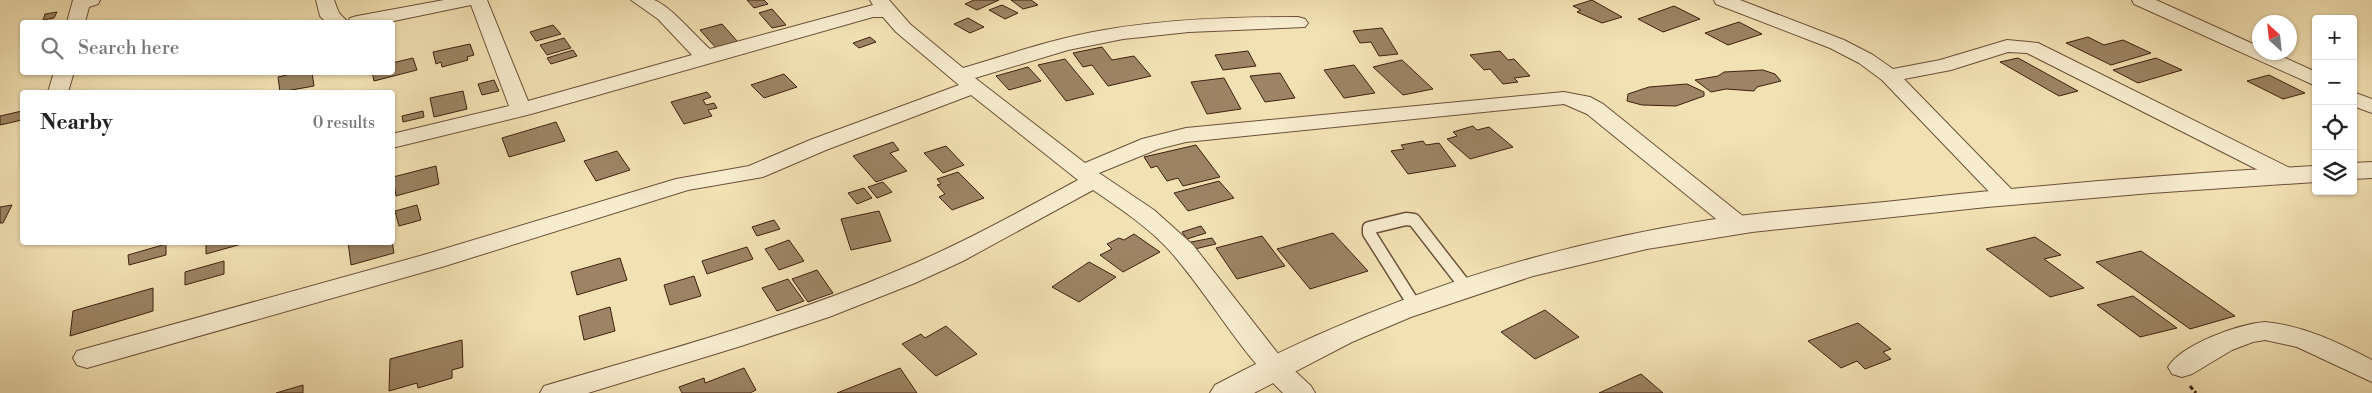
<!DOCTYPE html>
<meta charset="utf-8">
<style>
body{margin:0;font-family:"Libre Bodoni",serif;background:#f2f2f2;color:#222}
.controls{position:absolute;right:15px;top:15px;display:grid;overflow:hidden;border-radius:5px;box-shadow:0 1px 4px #0004}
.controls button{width:45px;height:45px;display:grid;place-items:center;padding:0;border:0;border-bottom:1px solid #e0e0e0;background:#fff;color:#222;font:25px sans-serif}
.compass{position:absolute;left:2252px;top:15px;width:45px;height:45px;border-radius:50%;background:#fff;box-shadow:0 1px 4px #0004;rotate:333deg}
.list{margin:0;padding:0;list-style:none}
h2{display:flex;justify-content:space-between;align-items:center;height:65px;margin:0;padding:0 20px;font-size:21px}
h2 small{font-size:16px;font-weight:400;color:#767676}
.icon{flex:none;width:28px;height:28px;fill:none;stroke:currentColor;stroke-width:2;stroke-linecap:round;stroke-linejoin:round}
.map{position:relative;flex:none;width:2372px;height:393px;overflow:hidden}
.search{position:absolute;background:#fff;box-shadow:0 1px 4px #0004;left:20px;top:20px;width:375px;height:55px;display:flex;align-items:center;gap:12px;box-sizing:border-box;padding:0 18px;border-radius:5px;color:#767676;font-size:19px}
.panel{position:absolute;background:#fff;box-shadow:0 1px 4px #0004;left:20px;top:90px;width:375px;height:155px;border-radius:5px}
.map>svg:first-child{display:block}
.building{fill:#9c8464;stroke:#3f200f}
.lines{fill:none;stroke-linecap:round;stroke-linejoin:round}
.service-casing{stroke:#6c5038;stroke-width:15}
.minor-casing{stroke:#6c5038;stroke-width:2}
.tertiary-casing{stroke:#6c5038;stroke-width:2}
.path{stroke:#3f200f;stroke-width:3;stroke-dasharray:4.5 2.5;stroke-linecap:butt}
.service{stroke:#f7ecce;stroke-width:12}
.minor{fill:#f7ecce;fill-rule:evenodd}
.tertiary{fill:#f7ecce;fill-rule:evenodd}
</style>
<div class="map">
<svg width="2372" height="393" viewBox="0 0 2372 393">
<rect width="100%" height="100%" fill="#f2e1b3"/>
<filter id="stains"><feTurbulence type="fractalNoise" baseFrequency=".004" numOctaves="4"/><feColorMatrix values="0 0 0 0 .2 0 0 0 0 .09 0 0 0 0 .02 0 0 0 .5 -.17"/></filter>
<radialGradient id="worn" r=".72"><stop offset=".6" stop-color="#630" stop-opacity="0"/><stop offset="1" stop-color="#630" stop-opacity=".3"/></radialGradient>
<path class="building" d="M747 0H764L768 4 754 8Z
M974 0H999L977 10 965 4Z
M1011 0H1031L1038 5 1023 9Z
M1592 0 1622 17 1602 23 1577 12 1581 10 1573 6Z
M1002 5 1018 13 1005 19 989 10Z
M1674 6 1700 19 1663 32 1638 19Z
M772 9 786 25 772 28 759 13Z
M57 12 54 18 43 20 45 14Z
M968 18 984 27 970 33 954 24Z
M1739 22 1762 34 1728 45 1705 33Z
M722 24 738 42 717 49 700 30Z
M553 25 561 34 536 41 530 32Z
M1382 28 1398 54 1379 56 1371 42 1360 43 1353 31Z
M870 37 876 42 859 48 853 43Z
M2088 37 2104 45 2123 40 2151 53 2111 65 2066 43Z
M564 38 571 48 547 55 540 45Z
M470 44 474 55 467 57 468 60 442 67 441 62 436 64 433 52Z
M1102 47 1112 60 1134 56 1151 76 1108 86 1092 65 1083 67 1073 53Z
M573 50 577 56 551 64 547 58Z
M1248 51 1256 66 1223 70 1215 55Z
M1500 51 1508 60 1514 59 1530 76 1514 78 1518 82 1503 84 1490 69 1484 70 1470 55Z
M413 58 417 70 374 81 372 72H392V63Z
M2018 58 2078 91 2059 96 2000 62Z
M2156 58 2182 70 2138 83 2113 70Z
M1065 59 1094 94 1066 101 1038 65Z
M1402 60 1433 89 1403 95 1373 67Z
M1354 65 1375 93 1344 98 1324 70Z
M1028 67 1041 81 1009 90 996 76Z
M1763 70 1775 74 1781 81 1757 87 1754 91 1726 89 1711 92 1695 80 1718 76 1724 72Z
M299 72H312L314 86 280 92 278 77Z
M1280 73 1295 98 1265 102 1250 76Z
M784 74 797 87 764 98 751 85Z
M2269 75 2305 93 2283 99 2247 81Z
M1224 78 1241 109 1207 114 1191 82Z
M494 80 499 91 482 95 478 84Z
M1687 84 1704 92V96L1676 106 1642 105 1627 101 1628 94 1649 87Z
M463 91 467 109 434 117 430 98Z
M707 92 711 97 703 100 706 105 714 103 717 108 708 110 712 116 684 124 671 102Z
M22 111V120L0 125V116Z
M423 111 424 117 403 122 402 116Z
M556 122 565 141 509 157 502 138Z
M1473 126 1477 130 1489 127 1513 147 1470 159 1447 139 1457 136 1453 132Z
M1423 141 1426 145 1439 143 1456 166 1408 174 1391 151 1404 149 1401 145Z
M893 142 899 150 890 153 907 171 876 182 853 156Z
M1196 145 1220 177 1183 186 1178 178 1167 181 1157 166 1151 168 1144 157Z
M946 146 964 165 943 173 924 153Z
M617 151 630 170 596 181 584 161Z
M436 166 439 184 396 196 393 177Z
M958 172 984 198 952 210 939 197 945 194 937 185 941 184 937 179Z
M1219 181 1234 198 1188 211 1174 193Z
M883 182 892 192 877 198 868 187Z
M864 188 872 198 857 204 848 193Z
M12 205 3 223H0V207Z
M417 205 421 220 399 226 395 211Z
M879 211 891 241 851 250 841 219Z
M774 220 780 229 757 236 752 227Z
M1201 226 1206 233 1187 239 1182 232Z
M1333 233 1368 271 1310 289 1277 249Z
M1134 234 1160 252 1123 272 1100 255 1112 249 1107 244 1119 238 1124 240Z
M1262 236 1285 266 1237 279 1216 248Z
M2035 237 2061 255 2044 259 2084 288 2050 297 1986 249Z
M1212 238 1216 244 1195 249 1191 242Z
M789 240 804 261 779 270 765 249Z
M392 241 394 253 351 265 348 242Z
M206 242H249L206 254Z
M166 244V255L129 265 128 255Z
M747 247 753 259 707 274 702 261Z
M2141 251 2235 316 2190 329 2096 262Z
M620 258 627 280 577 295 571 272Z
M224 261V274L185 285V272Z
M1089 262 1116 277 1079 302 1052 287Z
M817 270 833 293 808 302 792 279Z
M694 276 701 296 670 305 664 285Z
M788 279 804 301 777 311 762 288Z
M153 288V311L70 336 73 311Z
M2133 296 2177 328 2140 337 2097 305Z
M610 307 615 331 584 340 579 316Z
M1545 310 1579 337 1535 359 1501 332Z
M1858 323 1891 349 1883 352 1891 359 1865 369 1857 361 1841 368 1808 341Z
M946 326 977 354 936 376 902 344 921 334 925 338Z
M462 340 463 367 452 370V378L418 388 417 383 389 391 390 359Z
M744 368 756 390 750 393H682L679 387 704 378 705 383Z
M900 368 917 393H837Z
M1641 374 1663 393H1599Z
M303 385V393H276Z"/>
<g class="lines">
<g class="service-casing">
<path id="service" d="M1415 306 1369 233V228L1406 219 1414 220 1466 287"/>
</g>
<g class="minor-casing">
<path id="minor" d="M73 0H100L98 4 89 7 85 22H67Z
M316 0H334L339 13 348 22 350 18 357 16 444 0H487L528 101 692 55 658 19 631 0C638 0 648 0 654 0 672 7 695 36 710 49L873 5 870 0H889L910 24 963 68C1010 54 1056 38 1104 30 1168 19 1233 17 1298 17L1305 19 1308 23 1305 27 1189 32 1123 39 1068 50 975 78 1085 163 1142 139 1186 128 1564 92 1590 97 1603 104 1749 221 1752 226 1749 231 1740 233 1731 231 1587 114 1564 104 1186 142 1158 149 1099 173 1154 210 1193 245 1283 360 1311 386 1315 393H1283C1241 353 1213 302 1176 258 1153 230 1122 210 1093 190L963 261 915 283 829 317 741 346 588 393H540L544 386C663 351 784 319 899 270 961 244 1019 212 1078 180L971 95 826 150 763 177 688 190 445 266 87 368 77 365 73 358 77 351 427 254 676 179 749 166 810 140 959 85 896 32 883 17H873L531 114 392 148V134L509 106 471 5 389 22H326L320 16Z
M1714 0H1740L1844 40 1873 55 1893 69 1940 60 2007 40 2038 43 2294 170 2298 175 2294 180 2286 182 2278 180 2027 53 2008 52 1951 70 1904 79 2018 196 2014 201 2006 203 1998 201 1882 80 1859 63 1830 48 1716 4Z
M2132 0H2156L2260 47V52H2272L2316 72V86L2134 4Z
M54 72H74L68 92H48Z
M2353 92 2372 99V113L2353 106Z
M2265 322C2304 326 2337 342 2372 360V382L2297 347 2265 340 2253 342 2232 350 2192 374 2182 377 2172 374 2168 367C2182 344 2239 324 2265 322Z"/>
</g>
<g class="tertiary-casing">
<path id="tertiary" d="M2372 162V178L2353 179V163Z
M2316 166V182L2151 193 1987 207 1752 232 1647 249 1533 276 1411 317 1352 342 1254 393H1210L1215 385C1373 301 1533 248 1709 220 1768 211 1826 208 1885 202 2028 186 2172 174 2316 166Z"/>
</g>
<path class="path" d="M2190 386 2196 393"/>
<use href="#service" class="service"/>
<use href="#minor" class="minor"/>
<use href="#tertiary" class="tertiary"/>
</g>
<rect width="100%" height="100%" filter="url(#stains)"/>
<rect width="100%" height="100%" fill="url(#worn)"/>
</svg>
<div class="controls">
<button>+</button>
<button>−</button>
<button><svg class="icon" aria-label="locate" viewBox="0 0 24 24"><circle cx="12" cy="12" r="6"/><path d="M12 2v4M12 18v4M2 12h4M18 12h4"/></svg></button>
<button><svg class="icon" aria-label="layers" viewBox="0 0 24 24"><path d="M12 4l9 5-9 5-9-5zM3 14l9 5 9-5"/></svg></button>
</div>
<svg class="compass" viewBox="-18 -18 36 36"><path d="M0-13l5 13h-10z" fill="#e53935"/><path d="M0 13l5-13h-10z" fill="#767676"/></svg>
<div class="search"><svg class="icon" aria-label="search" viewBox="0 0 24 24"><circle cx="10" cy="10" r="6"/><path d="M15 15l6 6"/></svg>Search here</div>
<section class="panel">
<h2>Nearby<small>0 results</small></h2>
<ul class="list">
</ul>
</section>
</div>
